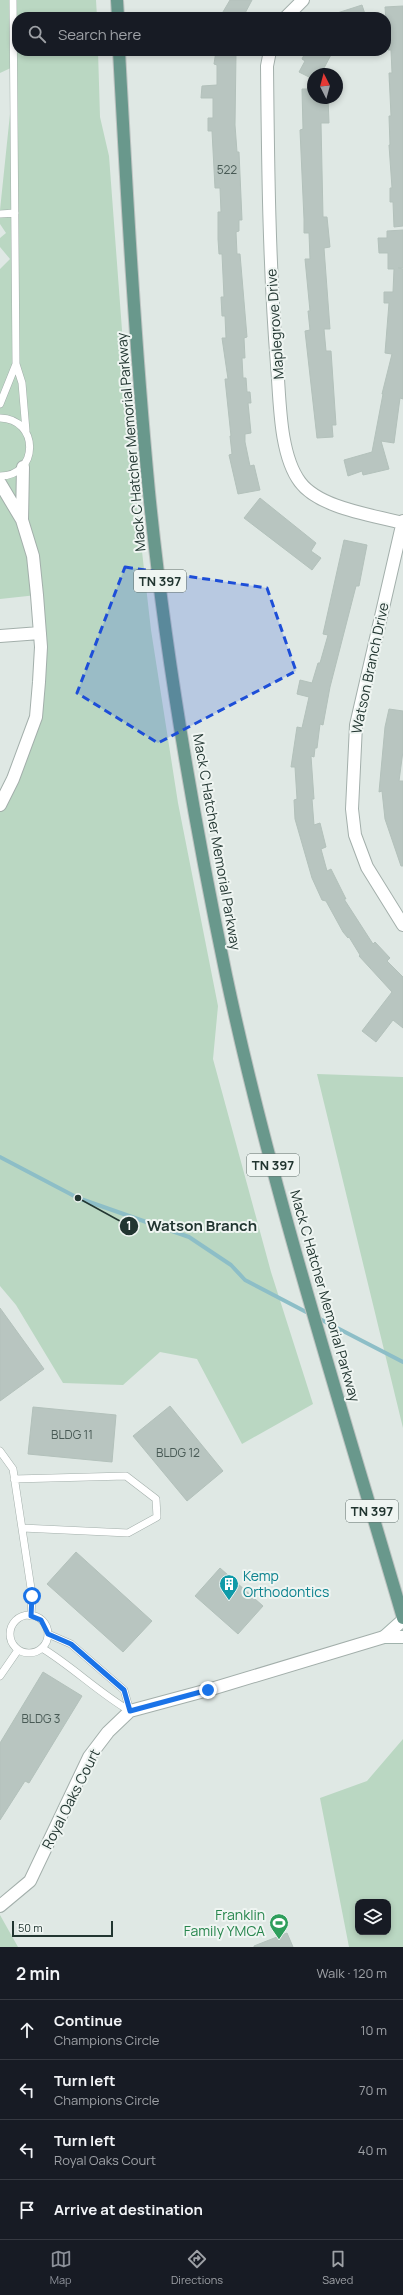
<!DOCTYPE html>
<meta charset="utf-8">
<style>
body{margin:0;font-family:Manrope,sans-serif;background:#242831;color:#f1f3f6}
.controls{position:absolute;right:12px;bottom:12px;display:grid;overflow:hidden;border-radius:8px;box-shadow:0 2px 6px #0003}
.controls button{width:36px;height:36px;display:grid;place-items:center;padding:0;border:0;border-bottom:1px solid #363941;background:#171b24;color:#f1f3f6;font:20px sans-serif}
.compass{position:absolute;left:307px;top:68px;width:36px;height:36px;border-radius:50%;background:#171b24;box-shadow:0 2px 6px #0003;rotate:354deg}
.scale{position:absolute;left:12px;bottom:10px;width:101px;box-sizing:border-box;padding-left:4px;border:2px solid #223631;border-top:0;font-size:11px;line-height:14px;white-space:nowrap;color:#223631;-webkit-text-stroke:3px #eff5f2;paint-order:stroke}
.stop{position:absolute;width:12px;height:12px;margin:-9px;border:3px solid #1a73e8;border-radius:50%;background:#fff}
.stop.end{background:#1a73e8;border-color:#fff;box-shadow:0 1px 4px #0008}
.list{margin:0;padding:0;list-style:none}
h2{display:flex;justify-content:space-between;align-items:center;height:52px;margin:0;padding:0 16px;font-size:17px}
h2 small{font-size:13px;font-weight:400;color:#9ea1a6}
.list li{display:grid;grid-template-columns:26px 1fr auto;gap:12px;align-items:center;box-sizing:border-box;height:60px;padding:0 16px;border-top:1px solid #363941}
.list b{display:block;font-size:15px;white-space:nowrap}
.list p{margin:0;font-size:13px;white-space:nowrap;color:#9ea1a6}
.list em{font-size:13px;font-style:normal;color:#9ea1a6}
.icon{flex:none;width:22px;height:22px;fill:none;stroke:currentColor;stroke-width:2;stroke-linecap:round;stroke-linejoin:round}
.map{position:relative;flex:none;width:403px;height:1947px;overflow:hidden}
.search{position:absolute;background:#171b24;box-shadow:0 2px 6px #0003;left:12px;right:12px;top:12px;height:44px;display:flex;align-items:center;gap:10px;box-sizing:border-box;padding:0 14px;border-radius:16px;color:#9ea1a6;font-size:15px}
.sheet{height:292px;background:#171b24}
nav{display:flex;justify-content:space-around;align-items:center;box-sizing:border-box;height:56px;border-top:1px solid #363941;background:#171b24;font-size:11px;color:#9ea1a6}
nav a{display:grid;justify-items:center;gap:2px}
nav .on{color:#8c9099}
.map>svg:first-child{display:block}
.green{fill:#bad7c2;fill-rule:evenodd}
.lines{fill:none;stroke-linecap:round;stroke-linejoin:round}
.stream{stroke:#8dbec7;stroke-width:4}
.building{fill:#b8c5c0;stroke:#b3c1bb}
.service-casing{stroke:#a3afab;stroke-width:8}
.minor-casing{stroke:#a3afab;stroke-width:14}
.secondary-casing{stroke:#a0b2ac;stroke-width:14}
.primary-casing{stroke:#bdc3c1;stroke-width:14}
.service{stroke:#fff;stroke-width:7}
.minor{stroke:#fff;stroke-width:12}
.secondary{stroke:#fff;stroke-width:12}
.primary{stroke:#69988c;stroke-width:12}
.route{stroke:#1a73e8;stroke-width:5}
.marked{fill:#1d4ed8;fill-opacity:0.2;stroke:#1d4ed8;stroke-width:3;stroke-dasharray:8 5;stroke-linejoin:round}
.labels{text-anchor:middle;stroke-width:4;stroke-linejoin:round;paint-order:stroke}
.number-label{font-size:12px;fill:#485a55}
.shield{fill:#eff5f2;stroke:#606f6b;stroke-width:1}
.shield-label{font-size:13px;font-weight:bold;fill:#223631}
.street-label{font-size:14px;fill:#223631;stroke:#eff5f2}
.culture-label{font-size:14px;fill:#0d838f;stroke:#eff5f2;text-anchor:start}
.leisure-label{font-size:14px;fill:#27864d;stroke:#eff5f2;text-anchor:end}
.leader{fill:none;stroke:#223631;stroke-width:1.5}
.callout-dot{fill:#223631;stroke:#eff5f2;stroke-width:1.5}
.mark-label{font-size:12px;text-anchor:middle;font-weight:bold;fill:#fff}
.callout-label{font-size:15px;text-anchor:middle;font-weight:bold;fill:#223631;stroke:#eff5f2;stroke-width:4;stroke-linejoin:round;paint-order:stroke}
</style>
<div class="map">
<svg width="403" height="1947" viewBox="0 0 403 1947">
<rect width="100%" height="100%" fill="#dfe8e4"/>
<path class="green" d="M0 0H96L97 17H17V51H98L100 117 109 156 132 464 151 630 178 803 218 1006 213 1059 271 1272 313 1404 242 1444 197 1359 160 1352 123 1385 63 1383 16 1305 0 1286V805L36 717 37 595 0 599V269L10 259 0 247V238L6 233 0 224V210L15 66 0 73Z
M317 1074 403 1077V1428Z
M403 1739V1947H349L320 1798 367 1781ZM358 1902H388V1932H358Z
M0 1915 18 1947H0Z"/>
<g class="lines">
<path class="stream" d="M0 1157 78 1198 189 1237 231 1265 245 1280 310 1314
M316 1317 403 1362"/>
</g>
<path class="building" d="M230 0H252L243 17H220Z
M362 5 366 17H331V15Z
M403 6V226L394 227 393 202H390V188H392L389 145H390L389 116H391L389 73H392L391 50H388L385 7Z
M216 51H235L236 53 235 125 237 152H239L242 220H239V231L236 232 237 254H240L247 337 244 338 245 358H242L243 378H246L247 392H250L251 403H248L251 433 245 434V442L250 466 254 465 260 490 238 494 229 455 232 454 230 436H231L225 379H228L222 338H226L225 316H222L221 297H224L222 254H219L218 239V212H221L220 188H215L212 131H208V118H213V98H201L202 86 217 85V65L214 64Z
M306 51H333L323 70 320 69 317 74H313V79L299 72 305 61 302 59Z
M302 89H313V98H328L329 123H321L323 217H327L330 247 324 248 330 329H324L326 351H331L336 425H332L333 437 317 438 305 331 310 330 308 311H310L305 259H310L309 233H304V219L300 130 303 129Z
M403 230V268H398L403 269V399L400 398 394 443 381 441 389 469 372 473 363 475 362 471 348 476 344 460 372 452 383 394H382L392 354 385 353 389 303H384V292H393L394 269H388V253H379L378 238H387V231Z
M260 498 316 543 311 551 321 558 312 570 244 518Z
M344 540 367 545 359 586H356L330 687 323 725 320 724 317 748H315L314 757 311 756 314 799H312L314 825 320 823 326 847 321 849 327 871 331 869 346 899H344L373 944 375 942 390 958 387 961 403 977V1028L393 1020 376 1042 362 1031 392 992 359 956 360 955 349 937 348 938 343 932 326 901 322 900 312 878 295 819 294 800 297 799 295 767H291L297 727 302 728 309 697 297 694 300 680 312 683 318 663H320L328 635 323 634Z
M389 709 403 711V751L399 781H403V866H401L385 819 382 791 379 792 385 727Z
M0 1308 44 1369 0 1401Z
M170 1406 223 1471 187 1501 133 1436Z
M33 1407 116 1415 112 1462 28 1454Z
M76 1552 152 1621 123 1652 47 1584Z
M220 1568 263 1606 238 1634 195 1596Z
M43 1672 82 1696 29 1783 25 1781 0 1820V1743Z
M287 1933 293 1947H254V1946Z"/>
<g class="lines">
<g class="service-casing">
<path id="service" d="M13 0 16 364 22 383 26 431
M0 214 15 213
M0 404 16 364
M0 418C40 419 39 476 0 476
M0 1451 13 1469 32 1595 31 1616
M14 1479 126 1476 156 1499 157 1517 128 1533 22 1528
M10 1634a19 19 0 1 1 38 0a19 19 0 1 1-38 0Z
M48 1634 71 1644 124 1690 130 1711
M42 1648C73 1667 99 1693 130 1711
M0 1676 18 1650"/>
</g>
<g class="minor-casing">
<path id="minor" d="M286 17 303 0
M270 51 267 66C268 166 269 265 277 365 280 399 279 454 300 482 319 508 373 515 402 523
M0 483 22 520
M403 521 356 725 352 809 355 835 367 867 403 925
M0 636 40 633
M0 805 13 779 36 717 39 682 41 647 37 595 33 556 22 520 23 467
M0 1906 30 1881 89 1757 108 1732 130 1711 208 1690 384 1637"/>
</g>
<g class="secondary-casing">
<path id="secondary" d="M384 1637 403 1620
M384 1637H403"/>
</g>
<g class="primary-casing">
<path id="primary" d="M117 0 118 17
M119 51C127 198 135 345 149 492 165 654 193 816 226 975 272 1192 341 1405 403 1618"/>
</g>
<use href="#service" class="service"/>
<use href="#minor" class="minor"/>
<use href="#secondary" class="secondary"/>
<use href="#primary" class="primary"/>
</g>
<g class="lines">
<path class="route" d="M32 1596 31 1616 41 1620 48 1634 71 1644 124 1690 130 1711 208 1690"/>
</g>
<path class="marked" d="M125 567 267 588 296 671 158 743 77 693Z"/>
<defs>
<g id="building-pin" transform="scale(1)"><path d="M0 17L-7.5 6A9.5 9.5 0 1 1 7.5 6Z" fill="#0f9aa8" stroke="#eff5f2"/><path d="M-4-6H4V6H1V3H-1V6H-4ZM-2.5-4.3h1.7v1.8h-1.7ZM.8-4.3h1.7v1.8H.8ZM-2.5-1h1.7V.8h-1.7ZM.8-1h1.7V.8H.8Z" fill="#fff"/></g>
<g id="stadium-pin" transform="scale(1)"><path d="M0 17L-7.5 6A9.5 9.5 0 1 1 7.5 6Z" fill="#2e9e5b" stroke="#eff5f2"/><path d="M0-5a6.5 5 0 1 0 0 10a6.5 5 0 1 0 0-10ZM-3.5-1.8h7v3.6h-7Z" fill="#fff"/></g>
</defs>
<g fill-rule="evenodd">
<use href="#building-pin" x="229" y="1584"/>
<use href="#stadium-pin" x="279" y="1923"/>
</g>
<g class="labels">
<g class="number-label">
<text x="227" y="174">522</text>
<text x="72" y="1439">BLDG 11</text>
<text x="178" y="1457">BLDG 12</text>
<text x="41" y="1723">BLDG 3</text>
</g>
<g class="shield">
<rect x="134" y="570" width="52" height="22" rx="3"/>
<rect x="247" y="1154" width="52" height="22" rx="3"/>
<rect x="346" y="1500" width="52" height="22" rx="3"/>
</g>
<g class="shield-label">
<text x="160" y="586">TN 397</text>
<text x="273" y="1170">TN 397</text>
<text x="372" y="1516">TN 397</text>
</g>
<g class="street-label">
<text transform="translate(275 324) rotate(-94)" y="5">Maplegrove Drive</text>
<text transform="translate(131 442) rotate(-95)" y="5">Mack C Hatcher Memorial Parkway</text>
<text transform="translate(370 668) rotate(-78)" y="5">Watson Branch Drive</text>
<text transform="translate(217 842) rotate(80)" y="5">Mack C Hatcher Memorial Parkway</text>
<text transform="translate(325 1296) rotate(74)" y="5">Mack C Hatcher Memorial Parkway</text>
<text transform="translate(71 1799) rotate(-63)" y="5">Royal Oaks Court</text>
</g>
<g class="culture-label">
<text x="243" y="1581">Kemp<tspan x="243" dy="16">Orthodontics</tspan></text>
</g>
<g class="leisure-label">
<text x="265" y="1920">Franklin<tspan x="265" dy="16">Family YMCA</tspan></text>
</g>
</g>
<path class="leader" d="M78 1198L129 1226"/>
<g class="callout-dot">
<circle cx="78" cy="1198" r="4"/>
<circle cx="129" cy="1226" r="10"/>
</g>
<g class="mark-label">
<text x="129" y="1230">1</text>
</g>
<g class="callout-label">
<text x="202" y="1231">Watson Branch</text>
</g>
</svg>
<div class="controls">
<button><svg class="icon" aria-label="layers" viewBox="0 0 24 24"><path d="M12 4l9 5-9 5-9-5zM3 14l9 5 9-5"/></svg></button>
</div>
<svg class="compass" viewBox="-18 -18 36 36"><path d="M0-13l5 13h-10z" fill="#e53935"/><path d="M0 13l5-13h-10z" fill="#9ea1a6"/></svg>
<div class="scale">50 m</div>
<div class="stop" style="left:32px;top:1596px"></div>
<div class="stop end" style="left:208px;top:1690px"></div>
<div class="search"><svg class="icon" aria-label="search" viewBox="0 0 24 24"><circle cx="10" cy="10" r="6"/><path d="M15 15l6 6"/></svg>Search here</div>
</div>
<section class="sheet">
<h2>2 min<small>Walk · 120 m</small></h2>
<ul class="list">
<li><svg class="icon" aria-label="ahead" viewBox="0 0 24 24"><path d="M12 20V5M6 11l6-6 6 6"/></svg><div><b>Continue</b><p>Champions Circle</p></div><em>10 m</em></li>
<li><svg class="icon" aria-label="left" viewBox="0 0 24 24"><path d="M17 20v-9H6M10 6l-5 5 5 5"/></svg><div><b>Turn left</b><p>Champions Circle</p></div><em>70 m</em></li>
<li><svg class="icon" aria-label="left" viewBox="0 0 24 24"><path d="M17 20v-9H6M10 6l-5 5 5 5"/></svg><div><b>Turn left</b><p>Royal Oaks Court</p></div><em>40 m</em></li>
<li><svg class="icon" aria-label="arrive" viewBox="0 0 24 24"><path d="M6 21V4h12l-3 4 3 4H6"/></svg><div><b>Arrive at destination</b></div></li>
</ul>
</section>
<nav>
<a class="on"><svg class="icon" aria-label="map" viewBox="0 0 24 24"><path d="M3 6l6-2 6 2 6-2v14l-6 2-6-2-6 2zM9 4v14M15 6v14"/></svg>Map</a>
<a><svg class="icon" aria-label="directions" viewBox="0 0 24 24"><path d="M12 3l9 9-9 9-9-9zM9 14v-3h6M13 9l2 2-2 2"/></svg>Directions</a>
<a><svg class="icon" aria-label="saved" viewBox="0 0 24 24"><path d="M7 4h10v16l-5-4-5 4z"/></svg>Saved</a>
</nav>
